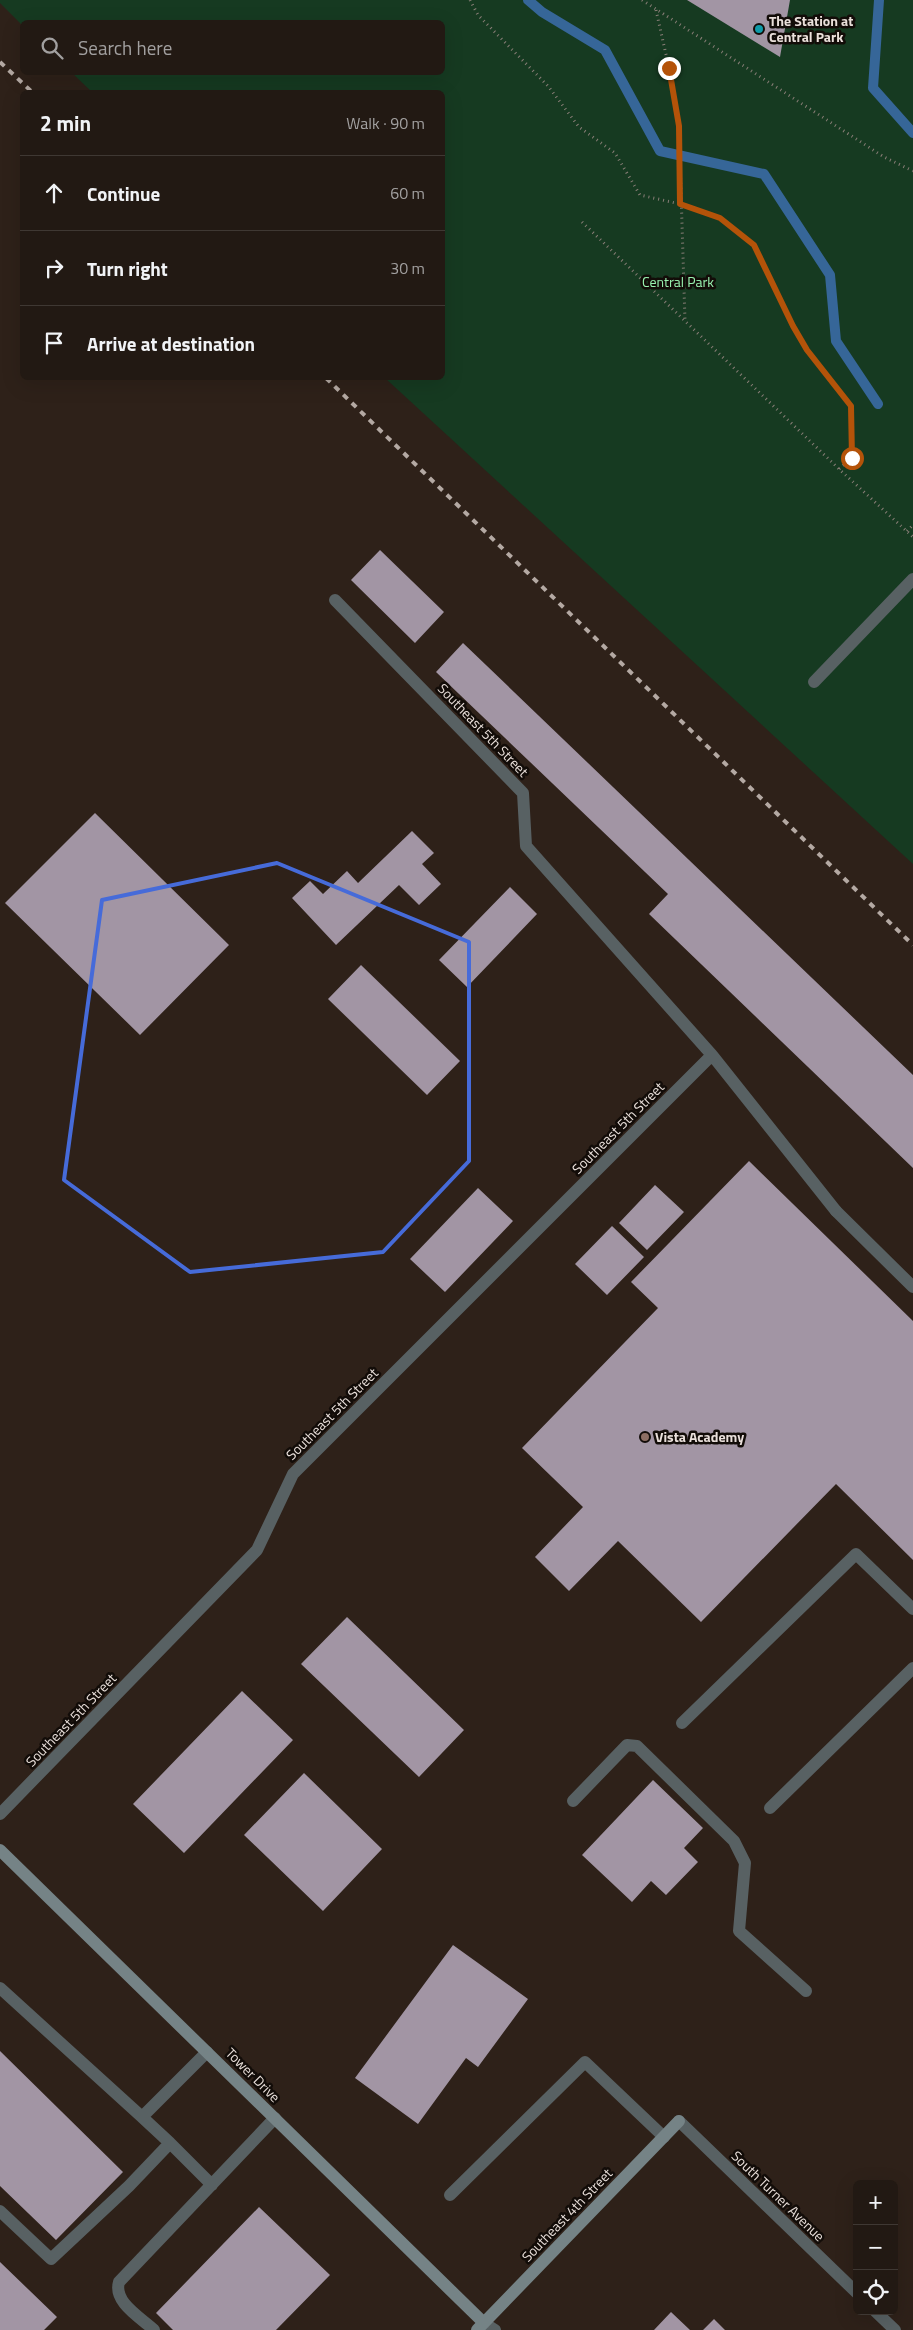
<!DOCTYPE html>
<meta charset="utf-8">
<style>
body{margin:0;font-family:"Titillium Web",sans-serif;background:#2e2621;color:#f1f3f6}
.controls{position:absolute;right:15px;bottom:15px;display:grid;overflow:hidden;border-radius:8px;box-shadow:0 5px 20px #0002}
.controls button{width:45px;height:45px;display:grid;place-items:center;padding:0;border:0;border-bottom:1px solid #3f3833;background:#221913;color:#f1f3f6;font:25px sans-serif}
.stop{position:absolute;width:15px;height:15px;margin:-11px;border:4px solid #b45309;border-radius:50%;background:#fff}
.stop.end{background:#b45309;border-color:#fff;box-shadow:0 1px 5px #0008}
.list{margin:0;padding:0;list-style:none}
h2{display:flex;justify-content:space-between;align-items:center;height:65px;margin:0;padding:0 20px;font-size:21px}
h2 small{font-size:16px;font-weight:400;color:#a2a0a0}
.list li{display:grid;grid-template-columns:32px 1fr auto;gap:15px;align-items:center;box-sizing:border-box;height:75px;padding:0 20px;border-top:1px solid #3f3833}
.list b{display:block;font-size:19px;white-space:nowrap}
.list em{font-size:16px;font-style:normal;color:#a2a0a0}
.icon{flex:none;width:28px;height:28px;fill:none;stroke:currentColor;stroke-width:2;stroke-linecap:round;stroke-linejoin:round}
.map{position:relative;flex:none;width:913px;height:2330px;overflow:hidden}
.search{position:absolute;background:#221913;box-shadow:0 5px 20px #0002;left:20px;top:20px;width:425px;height:55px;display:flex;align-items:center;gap:12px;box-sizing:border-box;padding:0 18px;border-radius:8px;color:#a2a0a0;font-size:19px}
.panel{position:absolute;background:#221913;box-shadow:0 5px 20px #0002;left:20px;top:90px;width:425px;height:290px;border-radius:8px}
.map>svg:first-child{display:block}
.green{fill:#163a21}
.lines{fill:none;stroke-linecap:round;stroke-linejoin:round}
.stream{stroke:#366698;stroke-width:10}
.building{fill:#a295a4}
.path{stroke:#897e77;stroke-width:3;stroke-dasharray:1 4;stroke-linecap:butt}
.lane{stroke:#586163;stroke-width:12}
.street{stroke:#586163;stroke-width:12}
.secondary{stroke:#758386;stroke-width:12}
.rail{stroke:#b4a9a3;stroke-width:4;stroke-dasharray:6 6;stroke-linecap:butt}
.route{stroke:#b45309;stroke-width:6}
.marked{fill:none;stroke:#466bd9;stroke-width:4;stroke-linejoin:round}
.culture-dot{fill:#0f9aa8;stroke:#120c08;stroke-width:2}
.education-dot{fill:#8d6e63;stroke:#120c08;stroke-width:2}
.labels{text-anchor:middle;stroke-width:5;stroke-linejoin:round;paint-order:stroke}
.poi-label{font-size:14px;font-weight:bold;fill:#eae0db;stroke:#120c08;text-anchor:start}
.park-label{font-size:14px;fill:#99f2b0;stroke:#120c08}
.street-label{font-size:14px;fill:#eae0db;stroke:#120c08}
</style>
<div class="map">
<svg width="913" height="2330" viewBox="0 0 913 2330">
<rect width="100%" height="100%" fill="#2e2119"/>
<path class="green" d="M0 0H913V864L385 378H442V92H92L72 73 442 72V22H22V25L0 3Z"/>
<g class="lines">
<path class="stream" d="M528 0 542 12 605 50 660 151 764 174 830 275 836 341 878 404
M879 0 873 88 913 133"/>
</g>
<path class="building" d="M687 0H790L780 57Z
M380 550 444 612 415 643 351 580Z
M463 643 913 1075V1168L649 914 668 894 436 672Z
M95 813 229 945 140 1035 5 903Z
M412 831 434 853 422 864 441 884 419 905 399 885 336 945 292 898 310 881 323 894 347 871 358 883Z
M510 887 537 914 467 987 439 960Z
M361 965 460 1061 427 1095 328 999Z
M749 1161 913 1321V1560L836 1484 701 1622 618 1541 569 1591 535 1557 583 1507 522 1448 658 1308 631 1282Z
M655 1185 684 1212 647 1250 619 1223Z
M478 1188 513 1221 445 1292 410 1259Z
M612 1226 644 1257 607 1295 575 1264Z
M347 1617 464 1730 419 1777 301 1664Z
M242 1691 293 1740 184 1853 133 1804Z
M304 1773 382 1849 323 1911 244 1835Z
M653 1780 703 1828 684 1848 698 1862 666 1895 651 1881 632 1902 582 1855Z
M453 1945 528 1999 478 2067 466 2058 418 2124 355 2078Z
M0 2051 123 2172 56 2240 0 2186Z
M259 2207 330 2275 276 2330H173L156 2313Z
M0 2262 57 2317 44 2330H0Z
M671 2312 690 2330H654Z
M714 2319 725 2330H703Z"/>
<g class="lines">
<path class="path" d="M470 0 478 15 548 86 579 127 615 153 640 195 680 204 720 218 754 245 793 326 807 351 851 406 852 458 839 469
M642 0 884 157 913 171
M656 10 669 68 679 126 685 321
M582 222 839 469 913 537
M907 531 913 525"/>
<path class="lane" d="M814 682 913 579
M836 1211 913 1287
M682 1723 856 1554 913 1609
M573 1801 627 1745 637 1746 734 1841 745 1863 739 1931 806 1991
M770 1808 913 1668
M0 1988 142 2117 207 2052
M170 2143 212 2185
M450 2195 585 2062 664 2137
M0 2211 51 2259 129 2186 170 2143 142 2117
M484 2323 495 2330
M154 2330C140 2317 113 2302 119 2282L275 2118"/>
<path class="street" d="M335 600 523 793 526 846 712 1055 836 1211
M0 1814 257 1550 293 1474 712 1055
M679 2121 857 2293
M875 2311 895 2330"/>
<path class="secondary" d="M0 1850 484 2323
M477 2330 679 2121"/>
<path class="rail" d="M0 62 32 92
M326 378 913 945"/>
</g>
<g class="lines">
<path class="route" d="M669 68 679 126 680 204 720 218 754 245 793 326 807 350 851 406 852 458"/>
</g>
<path class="marked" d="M277 863 469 942V1161L383 1252 190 1272 64 1180 102 900Z"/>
<circle class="culture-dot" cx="759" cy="29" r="5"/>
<circle class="education-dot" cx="645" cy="1437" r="5"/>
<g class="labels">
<g class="poi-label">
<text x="769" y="26">The Station at<tspan x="769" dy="16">Central Park</tspan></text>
<text x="655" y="1442">Vista Academy</text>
</g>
<g class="park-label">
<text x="678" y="287">Central Park</text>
</g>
<g class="street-label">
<text transform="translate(483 730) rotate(46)" y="5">Southeast 5th Street</text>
<text transform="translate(618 1128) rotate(-45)" y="5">Southeast 5th Street</text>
<text transform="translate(332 1414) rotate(-45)" y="5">Southeast 5th Street</text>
<text transform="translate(71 1720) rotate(-46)" y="5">Southeast 5th Street</text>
<text transform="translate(253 2075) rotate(45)" y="5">Tower Drive</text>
<text transform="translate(778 2196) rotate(44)" y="5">South Turner Avenue</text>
<text transform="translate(567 2215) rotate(-46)" y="5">Southeast 4th Street</text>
</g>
</g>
</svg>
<div class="controls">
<button>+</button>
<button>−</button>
<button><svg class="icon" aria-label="locate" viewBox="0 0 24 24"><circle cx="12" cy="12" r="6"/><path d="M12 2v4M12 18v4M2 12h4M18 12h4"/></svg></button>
</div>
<div class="stop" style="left:852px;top:458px"></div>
<div class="stop end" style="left:669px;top:68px"></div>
<div class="search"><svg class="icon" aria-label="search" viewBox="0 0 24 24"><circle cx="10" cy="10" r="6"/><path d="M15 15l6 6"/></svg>Search here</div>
<section class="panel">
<h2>2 min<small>Walk · 90 m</small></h2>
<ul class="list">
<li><svg class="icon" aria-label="ahead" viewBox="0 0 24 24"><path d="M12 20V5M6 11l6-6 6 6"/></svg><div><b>Continue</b></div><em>60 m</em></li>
<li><svg class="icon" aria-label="right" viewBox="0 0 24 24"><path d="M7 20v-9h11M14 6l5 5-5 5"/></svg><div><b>Turn right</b></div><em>30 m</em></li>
<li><svg class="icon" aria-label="arrive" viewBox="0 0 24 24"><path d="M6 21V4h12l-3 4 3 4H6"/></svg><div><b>Arrive at destination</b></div></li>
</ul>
</section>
</div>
